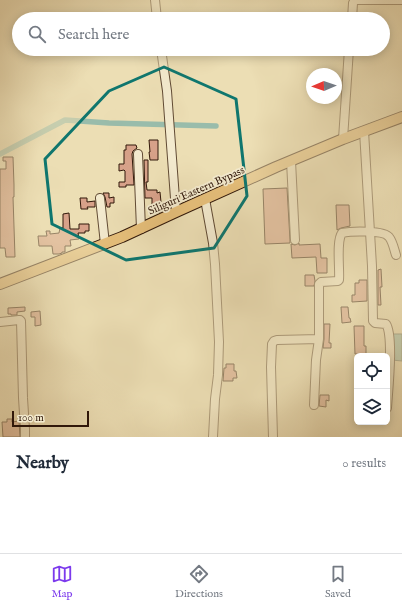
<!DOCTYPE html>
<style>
body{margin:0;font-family:"IM FELL English",serif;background:#f6f6f7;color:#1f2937}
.controls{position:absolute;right:12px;bottom:12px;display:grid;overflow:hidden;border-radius:6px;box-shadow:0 2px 10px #0003}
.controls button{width:36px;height:36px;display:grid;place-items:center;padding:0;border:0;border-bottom:1px solid #e0e1e3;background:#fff;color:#1f2937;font:20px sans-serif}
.compass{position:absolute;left:306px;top:68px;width:36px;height:36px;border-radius:50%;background:#fff;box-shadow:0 2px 10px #0003;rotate:268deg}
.scale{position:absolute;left:12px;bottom:10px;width:77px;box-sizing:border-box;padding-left:4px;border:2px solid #31180a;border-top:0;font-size:11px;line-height:14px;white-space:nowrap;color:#31180a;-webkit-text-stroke:3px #f3eace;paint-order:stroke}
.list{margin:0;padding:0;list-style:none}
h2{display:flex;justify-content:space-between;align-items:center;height:52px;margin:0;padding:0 16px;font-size:17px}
h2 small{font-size:13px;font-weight:400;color:#747a83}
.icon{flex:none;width:22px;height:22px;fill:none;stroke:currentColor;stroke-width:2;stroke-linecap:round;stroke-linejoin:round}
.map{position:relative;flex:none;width:402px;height:437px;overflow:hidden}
.search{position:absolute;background:#fff;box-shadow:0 2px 10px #0003;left:12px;right:12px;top:12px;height:44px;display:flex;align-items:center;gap:10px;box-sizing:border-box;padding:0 14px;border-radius:22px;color:#747a83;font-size:15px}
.sheet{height:116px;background:#fff}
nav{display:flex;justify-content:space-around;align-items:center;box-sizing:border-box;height:56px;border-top:1px solid #e0e1e3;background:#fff;font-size:11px;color:#747a83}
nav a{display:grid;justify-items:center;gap:2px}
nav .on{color:#7c3aed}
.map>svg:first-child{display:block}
.water{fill:#99bcab;stroke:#6f7a6b}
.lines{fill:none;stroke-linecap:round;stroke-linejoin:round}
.canal{stroke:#99bcab;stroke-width:5.5}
.building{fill:#d7a189;stroke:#31180a}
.minor-casing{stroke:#604a34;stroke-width:10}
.major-casing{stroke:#31180a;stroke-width:12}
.minor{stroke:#f3eace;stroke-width:8}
.major{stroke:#e6bf7a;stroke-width:10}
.marked{fill:none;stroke:#0f766e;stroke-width:3;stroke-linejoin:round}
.labels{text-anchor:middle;stroke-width:3.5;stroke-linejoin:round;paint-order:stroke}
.street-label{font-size:11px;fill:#31180a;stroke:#f3eace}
</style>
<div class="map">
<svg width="402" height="437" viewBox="0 0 402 437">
<rect width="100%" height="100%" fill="#ecdeb4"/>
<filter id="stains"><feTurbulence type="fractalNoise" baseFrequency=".005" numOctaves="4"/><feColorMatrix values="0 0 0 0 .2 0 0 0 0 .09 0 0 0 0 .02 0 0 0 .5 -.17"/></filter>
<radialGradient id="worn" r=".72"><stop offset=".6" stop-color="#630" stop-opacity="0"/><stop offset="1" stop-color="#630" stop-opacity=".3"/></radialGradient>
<path class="water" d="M393 334H402V361L392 360Z"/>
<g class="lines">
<path class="canal" d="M0 154 65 120 109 123 216 126"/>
</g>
<path class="building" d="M149 140H158V160H150L149 152H150Z
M126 145H136L137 148 133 151 132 154 134 185H126V187H119V182H125V171L124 170 119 171V164H124V150H126Z
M3 157H13L14 185V197H13L15 257H6L5 248H0V169H6V161H3Z
M144 160H148V182H146L147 190H157V193L160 192 161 202 160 203 162 211 160 212 152 214V198H145Z
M287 188 290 240V243L265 244 263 189Z
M103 193H109V198L114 197V203H110V207H107L105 197Z
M80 198H87V202L95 201V207H87L88 209H81Z
M336 205H349L350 226 341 228 337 230Z
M69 213 70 229H79V224H89V231H85V233H78L79 239 70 240 71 246H65V252H62V253L59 254H53L52 246H39L38 236H47L46 231H50V234L59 233 60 228H63V214Z
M299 243V245L320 244 321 258H327V273H317L316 257 292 258 291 244 295 245Z
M381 269 382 287H380L381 305H378V270Z
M305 275H314L315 281 314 286H305Z
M359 280H367V301L352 302V295H355V283H359Z
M25 307V311L17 312V315H11V314H8V308Z
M341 307H348L349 318H350L351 322 342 323Z
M40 311 41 325 35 326V317H31V312Z
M324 324H330L329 343H331V348H323L324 339Z
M354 326H364V346H366V354H355Z
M226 364H234V371H236L237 378H233V381H223L224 368H226Z
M320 395H329V401L326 400V407L319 406Z
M7 419H12V422L19 421 20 437H3L2 422H7Z"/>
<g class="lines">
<g class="minor-casing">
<path id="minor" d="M155 0 157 19
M352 19 353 3 355 0H402
M161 49 167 91 176 212
M364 131 372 266 373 321 375 323 386 324C394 336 388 391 387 408
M343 139 349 49
M138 154 141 229
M291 161 295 240
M100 198 105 244
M205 199 213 243 215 264 219 342 218 375 215 399 213 437
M0 322 19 320H20L21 321 23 398 25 429V437
M314 405 316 360 319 339
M273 437 271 367 272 344 274 341 277 340 319 339V284L321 282 338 281 339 280C340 269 336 241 342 233 351 231 384 230 389 237 393 242 394 249 396 255"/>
</g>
<g class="major-casing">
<path id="major" d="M0 284 122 237 176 212 276 167 343 139 402 117"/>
</g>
<use href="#minor" class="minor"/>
<use href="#major" class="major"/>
</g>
<path d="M0 0H402V437H0ZM164 67 236 99 247 196 214 248 126 260 52 224 45 159 109 91Z" fill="#ecdeb4" fill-opacity=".55" fill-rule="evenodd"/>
<path class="marked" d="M164 67 236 99 247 196 214 248 126 260 52 224 45 159 109 91Z"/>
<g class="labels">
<g class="street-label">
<text transform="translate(196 190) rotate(-24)" y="4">Siliguri Eastern Bypass</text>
</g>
</g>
<rect width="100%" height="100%" filter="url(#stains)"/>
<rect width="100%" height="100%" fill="url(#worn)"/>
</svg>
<div class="controls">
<button><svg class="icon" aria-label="locate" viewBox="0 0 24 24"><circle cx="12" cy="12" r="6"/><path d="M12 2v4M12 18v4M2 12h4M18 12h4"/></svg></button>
<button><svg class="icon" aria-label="layers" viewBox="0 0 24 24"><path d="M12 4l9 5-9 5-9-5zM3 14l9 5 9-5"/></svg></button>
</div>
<svg class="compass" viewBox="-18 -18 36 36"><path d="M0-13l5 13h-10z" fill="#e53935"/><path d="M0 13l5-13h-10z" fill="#747a83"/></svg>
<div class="scale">100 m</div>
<div class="search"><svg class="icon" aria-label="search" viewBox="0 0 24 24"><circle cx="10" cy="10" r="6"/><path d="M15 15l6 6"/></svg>Search here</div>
</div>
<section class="sheet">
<h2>Nearby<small>0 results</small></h2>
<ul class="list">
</ul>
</section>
<nav>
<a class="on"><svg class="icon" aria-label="map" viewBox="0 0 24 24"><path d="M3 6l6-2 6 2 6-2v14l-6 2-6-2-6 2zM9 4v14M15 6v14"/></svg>Map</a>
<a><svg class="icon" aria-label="directions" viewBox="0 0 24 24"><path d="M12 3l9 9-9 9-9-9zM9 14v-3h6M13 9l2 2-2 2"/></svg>Directions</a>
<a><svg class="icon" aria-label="saved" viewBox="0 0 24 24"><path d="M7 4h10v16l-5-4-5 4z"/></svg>Saved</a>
</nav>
